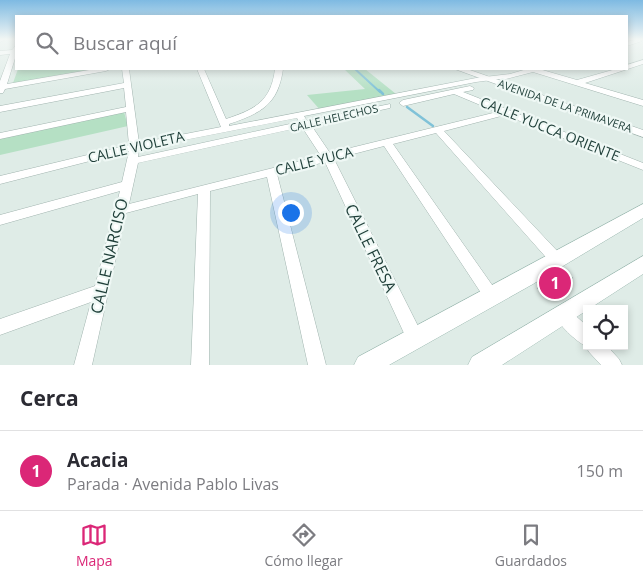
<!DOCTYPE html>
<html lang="es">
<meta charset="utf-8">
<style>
body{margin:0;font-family:"Open Sans",sans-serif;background:#f7f7f7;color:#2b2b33}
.controls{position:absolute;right:15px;bottom:15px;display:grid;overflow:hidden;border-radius:0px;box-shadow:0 2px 8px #0003}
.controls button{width:45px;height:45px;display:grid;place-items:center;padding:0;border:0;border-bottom:1px solid #e1e1e2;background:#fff;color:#2b2b33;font:25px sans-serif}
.you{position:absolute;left:290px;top:212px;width:18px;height:18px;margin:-12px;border:4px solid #fff;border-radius:50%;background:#1a73e8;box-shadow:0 0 0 8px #1a73e833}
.badge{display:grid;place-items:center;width:32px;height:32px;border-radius:50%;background:#db2777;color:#fff;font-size:16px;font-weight:700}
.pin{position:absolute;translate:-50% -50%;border:2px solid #fff;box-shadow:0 1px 5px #0006}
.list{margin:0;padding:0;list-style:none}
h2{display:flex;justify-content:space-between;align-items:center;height:65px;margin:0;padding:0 20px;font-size:21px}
h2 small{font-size:16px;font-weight:400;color:#7c7c81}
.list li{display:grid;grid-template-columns:32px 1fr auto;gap:15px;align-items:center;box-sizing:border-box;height:80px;padding:0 20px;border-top:1px solid #e1e1e2}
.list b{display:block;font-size:19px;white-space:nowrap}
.list p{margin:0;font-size:16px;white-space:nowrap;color:#7c7c81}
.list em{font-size:16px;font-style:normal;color:#7c7c81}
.icon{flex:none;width:28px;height:28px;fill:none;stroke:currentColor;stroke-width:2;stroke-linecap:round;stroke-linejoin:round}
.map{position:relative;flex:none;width:643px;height:365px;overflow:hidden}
.search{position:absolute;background:#fff;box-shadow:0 2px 8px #0003;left:15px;right:15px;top:15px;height:55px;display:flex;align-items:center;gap:12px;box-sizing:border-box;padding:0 18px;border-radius:0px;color:#7c7c81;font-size:19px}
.sheet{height:145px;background:#fff}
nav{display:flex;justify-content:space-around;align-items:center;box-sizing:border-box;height:70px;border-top:1px solid #e1e1e2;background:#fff;font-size:14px;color:#7c7c81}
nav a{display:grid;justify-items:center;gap:2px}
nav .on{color:#db2777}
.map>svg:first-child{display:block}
.green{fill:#b5e0c4}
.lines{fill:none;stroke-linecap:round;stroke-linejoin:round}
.stream-far1{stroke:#80c2d8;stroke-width:2}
.stream{stroke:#80c2d8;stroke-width:2.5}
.building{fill:#b4c7c0;stroke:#b0c6bf}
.minor-casing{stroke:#a1b4af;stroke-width:1}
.tertiary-casing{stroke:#a1b4af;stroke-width:1}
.secondary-casing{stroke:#9cb9b1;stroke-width:1}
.minor{fill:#fff;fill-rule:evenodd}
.tertiary{fill:#fff;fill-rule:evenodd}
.secondary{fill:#fff;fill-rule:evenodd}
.labels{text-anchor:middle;stroke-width:4.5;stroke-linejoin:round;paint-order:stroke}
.far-street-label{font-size:11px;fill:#1e3e38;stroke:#eff8f5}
.street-label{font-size:14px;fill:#1e3e38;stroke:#eff8f5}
.near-street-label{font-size:16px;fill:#1e3e38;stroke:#eff8f5}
</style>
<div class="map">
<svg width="643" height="365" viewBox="0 0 643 365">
<rect width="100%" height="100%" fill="#dfece7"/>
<path class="green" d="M18 69H98L13 83Z
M344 69H365L396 94 321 111 307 95 365 89Z
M124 112 128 126 0 155V138Z"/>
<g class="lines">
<path class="stream-far1" d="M355 69 380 92"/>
<path class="stream" d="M379 90 383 94
M407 107 433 126"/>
</g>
<path class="building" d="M565 272 573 278 545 295 537 288Z"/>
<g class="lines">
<g class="minor-casing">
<path id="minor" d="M0 39H6L0 42Z
M638 39 642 41 627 46V42Z
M16 45V55L7 84 95 69H110L106 71 5 89 3 93H0V81L10 54 0 55V51L12 50Z
M643 60V64L585 83 643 100V106L533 72 502 80 499 79 476 82 304 116 307 121 390 104V108L311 125 330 153 497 112 454 94 403 106 399 103 403 100 470 86 474 88 473 90 463 92 643 163V170L505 115 444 131 561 255 563 259 561 263 556 265 551 263 436 133 393 144 497 292 500 297 497 302 492 304 487 302 384 146 334 159 421 332 423 338 421 344 415 346 409 344 325 162 277 174 326 365H308L267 177 210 191 209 365H191L198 194 126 213 92 365H74L91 302 0 335V319L95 286 120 191 0 225V215L122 182 129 151 0 184V176L129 145 126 112 0 139V133L126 107 124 88 0 112V106L124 83 122 69H129L139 143 221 127 197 69H204L226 119C256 109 271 101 275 69H283C278 105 261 113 229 124V126L476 78 510 74 527 69H539L577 80 616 69H627V65ZM297 118 299 122 138 157 139 149ZM302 127 321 156 129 204 138 163Z
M562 306 568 309 587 326V346H607L619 359 622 365H601L589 352 586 346C575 341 559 325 554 314L556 309Z"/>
</g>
<g class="tertiary-casing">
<path id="tertiary" d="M455 69H467L643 130V137Z"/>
</g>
<g class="secondary-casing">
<path id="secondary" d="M643 204V218L533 284 389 365H354L358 357Z
M643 256V274L502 365H468L472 357Z"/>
</g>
<use href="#minor" class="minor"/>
<use href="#tertiary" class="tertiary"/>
<use href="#secondary" class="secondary"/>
</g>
<linearGradient id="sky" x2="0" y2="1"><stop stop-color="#7ebae2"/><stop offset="0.43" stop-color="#f1f6f4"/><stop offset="1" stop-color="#f1f6f4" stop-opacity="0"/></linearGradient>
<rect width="643" height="91" fill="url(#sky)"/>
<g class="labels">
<g class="far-street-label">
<text transform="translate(565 106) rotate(19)" y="4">AVENIDA DE LA PRIMAVERA</text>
<text transform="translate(334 118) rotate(-13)" y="4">CALLE HELECHOS</text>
</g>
<g class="street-label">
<text transform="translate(550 129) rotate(22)" y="5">CALLE YUCCA ORIENTE</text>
<text transform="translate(136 147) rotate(-13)" y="5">CALLE VIOLETA</text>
<text transform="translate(314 161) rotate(-14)" y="5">CALLE YUCA</text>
</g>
<g class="near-street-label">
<text transform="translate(371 248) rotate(64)" y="6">CALLE FRESA</text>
<text transform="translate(109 256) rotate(-77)" y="6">CALLE NARCISO</text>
</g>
</g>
</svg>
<div class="controls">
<button><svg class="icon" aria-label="locate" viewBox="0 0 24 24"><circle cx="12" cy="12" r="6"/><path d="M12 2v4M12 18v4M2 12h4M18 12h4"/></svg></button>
</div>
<div class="you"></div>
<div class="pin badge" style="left:555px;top:283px">1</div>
<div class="search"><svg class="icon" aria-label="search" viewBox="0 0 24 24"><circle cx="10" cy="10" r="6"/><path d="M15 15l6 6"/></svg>Buscar aquí</div>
</div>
<section class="sheet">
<h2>Cerca<small></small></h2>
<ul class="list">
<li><span class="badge">1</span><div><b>Acacia</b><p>Parada · Avenida Pablo Livas</p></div><em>150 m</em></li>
</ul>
</section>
<nav>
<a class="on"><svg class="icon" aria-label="map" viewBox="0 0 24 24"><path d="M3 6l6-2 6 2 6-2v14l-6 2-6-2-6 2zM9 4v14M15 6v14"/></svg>Mapa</a>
<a><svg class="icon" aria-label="directions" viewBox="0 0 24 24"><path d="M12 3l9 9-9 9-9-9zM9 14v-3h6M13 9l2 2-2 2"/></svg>Cómo llegar</a>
<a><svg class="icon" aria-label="saved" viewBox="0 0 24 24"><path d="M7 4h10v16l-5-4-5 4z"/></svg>Guardados</a>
</nav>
